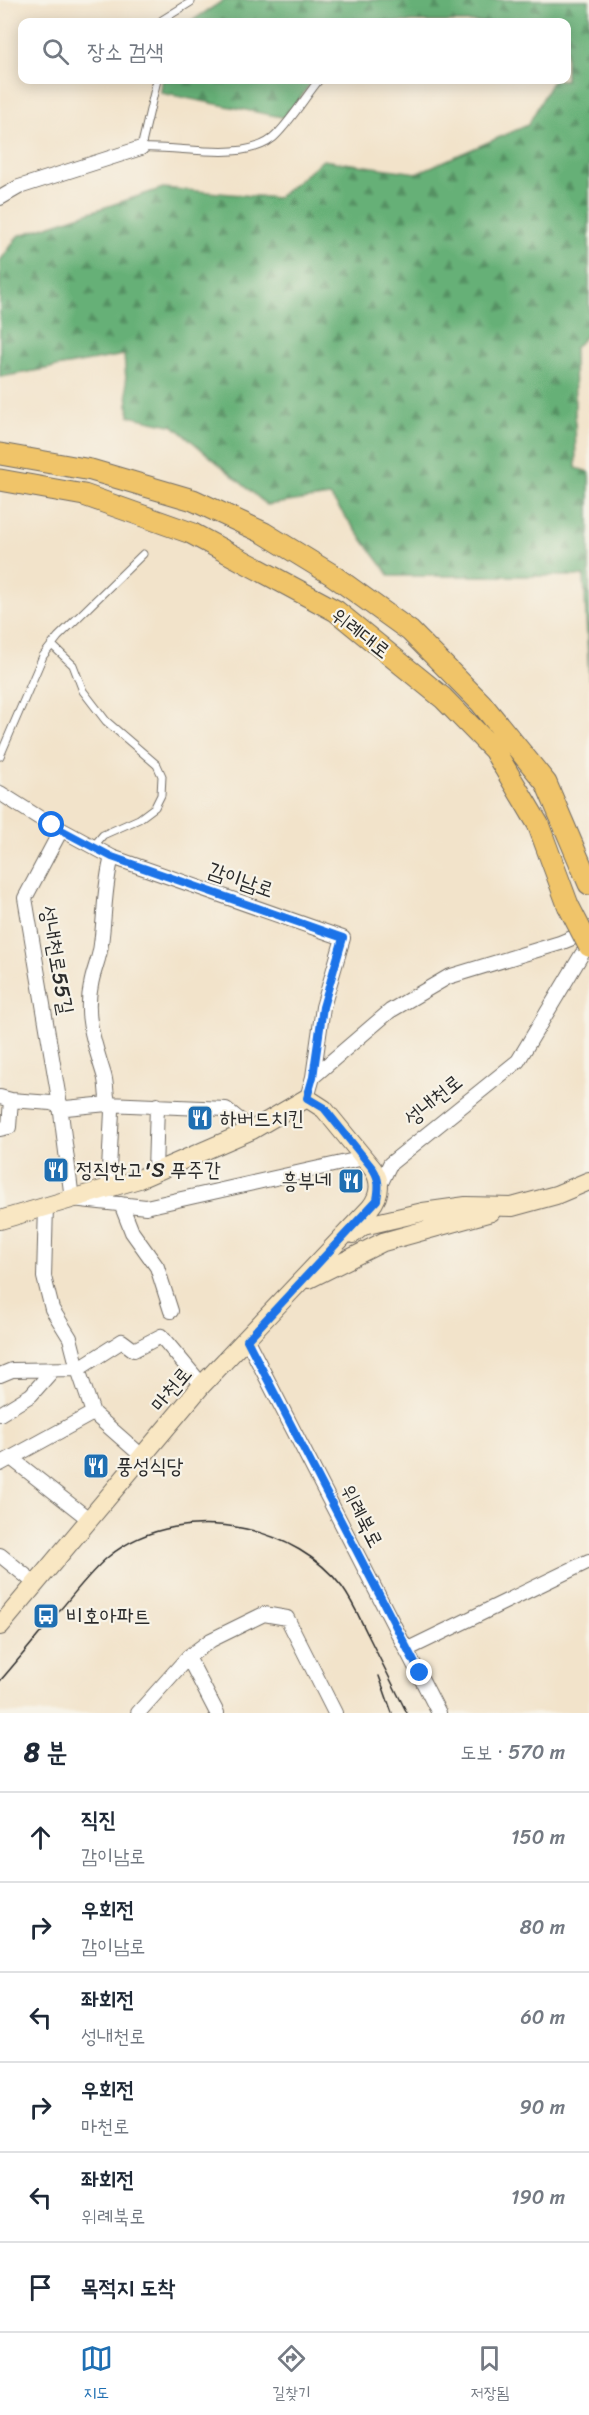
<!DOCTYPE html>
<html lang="ko">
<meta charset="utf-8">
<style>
body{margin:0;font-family:Sriracha,"Poor Story",sans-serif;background:#f2f2f3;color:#1f2937}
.stop{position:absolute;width:18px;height:18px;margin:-14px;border:4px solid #1a73e8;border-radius:50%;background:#fff}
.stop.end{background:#1a73e8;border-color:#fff;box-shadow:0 2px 6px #0008}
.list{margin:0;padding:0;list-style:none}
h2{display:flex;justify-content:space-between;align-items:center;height:78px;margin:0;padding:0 24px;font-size:26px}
h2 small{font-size:20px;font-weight:400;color:#747a83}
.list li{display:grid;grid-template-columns:39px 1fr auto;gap:18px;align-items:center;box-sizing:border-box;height:90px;padding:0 24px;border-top:2px solid #e0e1e3}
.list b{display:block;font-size:22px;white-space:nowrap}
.list p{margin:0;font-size:20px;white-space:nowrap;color:#747a83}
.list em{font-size:20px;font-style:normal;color:#747a83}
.icon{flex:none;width:33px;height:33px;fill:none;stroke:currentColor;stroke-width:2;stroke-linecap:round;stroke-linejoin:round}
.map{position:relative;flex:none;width:589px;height:1713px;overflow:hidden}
.search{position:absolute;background:#fff;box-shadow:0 3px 15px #0003;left:18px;right:18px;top:18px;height:66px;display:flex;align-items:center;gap:15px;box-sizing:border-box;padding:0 21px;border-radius:12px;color:#747a83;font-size:22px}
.sheet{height:618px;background:#fff}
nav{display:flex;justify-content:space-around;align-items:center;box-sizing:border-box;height:84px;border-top:2px solid #e0e1e3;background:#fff;font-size:16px;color:#747a83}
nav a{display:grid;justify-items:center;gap:3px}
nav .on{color:#1f6fb2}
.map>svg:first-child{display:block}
.forest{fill:url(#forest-firs);stroke:#486e51;stroke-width:1.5}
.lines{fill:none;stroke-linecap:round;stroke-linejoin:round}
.lane-casing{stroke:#716b63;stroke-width:9}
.street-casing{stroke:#716b63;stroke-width:16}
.secondary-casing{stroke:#716b63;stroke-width:20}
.primary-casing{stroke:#716b63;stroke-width:23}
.lane{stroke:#fff;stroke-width:7}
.street{stroke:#fff;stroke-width:14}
.secondary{stroke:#f9e7c3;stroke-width:18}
.primary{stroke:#f0c469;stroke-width:21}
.tram{stroke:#2b2b2b;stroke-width:1.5}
.primary-bridge-casing{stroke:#716b63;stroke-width:23;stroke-linecap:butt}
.primary-bridge{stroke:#f0c469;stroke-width:21}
.route{stroke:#1a73e8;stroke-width:8}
.labels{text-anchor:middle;stroke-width:4.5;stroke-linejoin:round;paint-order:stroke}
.street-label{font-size:21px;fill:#2b2b2b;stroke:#f7f3e8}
.poi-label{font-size:21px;fill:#2b2b2b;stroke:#f7f3e8;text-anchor:start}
</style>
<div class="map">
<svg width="589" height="1713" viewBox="0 0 589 1713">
<defs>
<pattern id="forest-firs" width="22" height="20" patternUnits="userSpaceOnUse" patternTransform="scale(1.5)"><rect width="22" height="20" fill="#66b077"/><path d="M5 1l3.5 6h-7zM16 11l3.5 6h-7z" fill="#548f62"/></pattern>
</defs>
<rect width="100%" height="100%" fill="#f7f3e8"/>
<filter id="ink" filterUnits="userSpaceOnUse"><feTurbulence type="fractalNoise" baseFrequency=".0167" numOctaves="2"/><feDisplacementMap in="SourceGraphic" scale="12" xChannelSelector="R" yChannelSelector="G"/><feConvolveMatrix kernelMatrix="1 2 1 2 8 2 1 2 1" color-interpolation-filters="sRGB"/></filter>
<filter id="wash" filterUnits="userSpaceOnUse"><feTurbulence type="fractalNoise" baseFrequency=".008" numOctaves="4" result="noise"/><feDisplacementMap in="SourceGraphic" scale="24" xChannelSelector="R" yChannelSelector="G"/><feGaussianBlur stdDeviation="1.35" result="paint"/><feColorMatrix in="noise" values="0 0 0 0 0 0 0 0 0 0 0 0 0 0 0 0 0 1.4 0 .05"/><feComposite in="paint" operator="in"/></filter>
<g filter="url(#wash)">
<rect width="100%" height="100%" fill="#f2e3ca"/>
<path class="forest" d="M224 0H589V332L574 349 576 468 589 472V680L584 576H390L330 496 267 505 174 426 129 416 124 355 0 377V261L18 236 163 188 277 198 323 160 417 173 528 125 553 80H566V22H388L354 19 352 22H190Z
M162 80H313L286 118 161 93Z"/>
</g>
<g filter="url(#ink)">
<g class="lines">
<g class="lane-casing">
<path id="lane" d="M162 20 191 2
M157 80 141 148C179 145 242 163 273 138 288 125 306 96 319 80
M52 645 73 665 83 691 106 721 157 765 162 776 161 795 155 807 139 819 103 835 93 847
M0 756 43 656 58 637 143 554"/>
</g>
<g class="street-casing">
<path id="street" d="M0 198 19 187 141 148
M0 793 38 817 112 857 343 938 323 1007 313 1077
M61 830 25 898 60 1105 72 1199 146 1207 364 1158
M0 1097 11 1100 51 1103 66 1108 107 1104 226 1109 252 1130
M307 1098 313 1077 390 1011 448 977 560 943 589 931
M0 1129 9 1127 11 1100
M155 1171 157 1105
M379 1187 390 1164 518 1061 582 954
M108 1189 112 1111C104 1099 108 1088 104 1075 95 1045 84 1017 91 985 93 971 100 958 101 944 105 915 104 886 112 857
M121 1204 132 1232 157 1267 171 1311
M46 1206 44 1277 52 1309 70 1338 78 1369 122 1341 134 1350 161 1336 202 1385
M247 1340 439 1713
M0 1375 12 1370 78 1369 93 1413 143 1457
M0 1414 31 1395 53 1370
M11 1458 90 1520
M0 1464 93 1413
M0 1555 36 1584
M408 1649 589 1561
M188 1657 217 1713
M138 1713 188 1657 211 1640 264 1614 287 1618 335 1713"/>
</g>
<g class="secondary-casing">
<path id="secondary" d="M0 1220 139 1179 252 1130 307 1098 324 1109 373 1169C382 1183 380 1196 370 1208L202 1385 0 1626
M353 1234 363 1226 423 1212 466 1206 512 1207 556 1195 589 1181
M309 1279 383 1242 491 1212"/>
</g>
<g class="primary-casing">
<path id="primary" d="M0 454 91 470 193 500 264 533 331 574 410 631 481 703 546 783 589 884
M0 480 84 495 191 533 336 611 443 698 494 750 538 824 568 905"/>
</g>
<use href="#lane" class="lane"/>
<use href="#street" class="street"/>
<use href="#secondary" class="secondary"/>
<use href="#primary" class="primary"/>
<path class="tram" d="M379 1676 392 1713
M0 1681C20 1658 39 1634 59 1611 75 1593 89 1573 108 1557 147 1525 199 1519 246 1529 283 1537 319 1557 342 1587 353 1602 360 1619 368 1635 381 1661 394 1687 407 1713"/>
<g class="primary-bridge-casing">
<path id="primary-bridge" d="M568 905 589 946"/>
</g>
<use href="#primary-bridge" class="primary-bridge"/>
</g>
</g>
<g class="lines" filter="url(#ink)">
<path class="route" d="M52 825 112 857 343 938 323 1007 313 1077 307 1098 324 1108 373 1169C380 1180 379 1188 377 1200L247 1340 420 1673"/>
</g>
<defs>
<g id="restaurant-square" transform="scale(1.35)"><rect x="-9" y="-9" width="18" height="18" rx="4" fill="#1f6fb2" stroke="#f7f3e8"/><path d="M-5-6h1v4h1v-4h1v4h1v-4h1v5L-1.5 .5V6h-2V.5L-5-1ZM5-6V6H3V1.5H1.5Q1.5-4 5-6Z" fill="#fff"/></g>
<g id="bus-square" transform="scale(1.35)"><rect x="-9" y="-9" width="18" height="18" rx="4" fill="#1f6fb2" stroke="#f7f3e8"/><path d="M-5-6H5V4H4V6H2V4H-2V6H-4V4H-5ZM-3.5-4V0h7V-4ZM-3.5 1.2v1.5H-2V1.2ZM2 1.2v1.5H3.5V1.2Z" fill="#fff"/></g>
</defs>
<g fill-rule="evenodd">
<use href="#restaurant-square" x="200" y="1118"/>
<use href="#restaurant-square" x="56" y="1170"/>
<use href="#restaurant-square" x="351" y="1181"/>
<use href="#restaurant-square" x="96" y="1466"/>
<use href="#bus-square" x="46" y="1616"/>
</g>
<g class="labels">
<g class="street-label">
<text transform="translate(361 633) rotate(38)" y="7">위례대로</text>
<text transform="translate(241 880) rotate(19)" y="7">감이남로</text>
<text transform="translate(57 960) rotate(80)" y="7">성내천로55길</text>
<text transform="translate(433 1100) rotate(-39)" y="7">성내천로</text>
<text transform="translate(171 1389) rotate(-50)" y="7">마천로</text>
<text transform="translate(362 1516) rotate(63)" y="7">위례북로</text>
</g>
<g class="poi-label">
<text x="220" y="1125">하버드치킨</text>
<text x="76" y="1177">정직한고'S 푸주간</text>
<text x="332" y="1188" text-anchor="end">흥부네</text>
<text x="116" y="1473">풍성식당</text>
<text x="66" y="1623">비호아파트</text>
</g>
</g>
</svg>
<div class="stop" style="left:52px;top:825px"></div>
<div class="stop end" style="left:420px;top:1673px"></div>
<div class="search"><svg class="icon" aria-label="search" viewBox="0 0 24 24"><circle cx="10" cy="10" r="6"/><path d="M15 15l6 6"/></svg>장소 검색</div>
</div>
<section class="sheet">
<h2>8 분<small>도보 · 570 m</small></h2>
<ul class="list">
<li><svg class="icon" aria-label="ahead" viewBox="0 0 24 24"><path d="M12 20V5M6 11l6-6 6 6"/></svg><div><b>직진</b><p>감이남로</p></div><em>150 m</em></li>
<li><svg class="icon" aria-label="right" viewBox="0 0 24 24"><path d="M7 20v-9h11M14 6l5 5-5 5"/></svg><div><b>우회전</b><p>감이남로</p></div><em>80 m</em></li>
<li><svg class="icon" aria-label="left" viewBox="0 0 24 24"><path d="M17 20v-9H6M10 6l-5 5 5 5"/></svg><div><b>좌회전</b><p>성내천로</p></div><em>60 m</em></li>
<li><svg class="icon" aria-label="right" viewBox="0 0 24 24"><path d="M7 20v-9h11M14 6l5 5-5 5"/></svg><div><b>우회전</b><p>마천로</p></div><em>90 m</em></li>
<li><svg class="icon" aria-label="left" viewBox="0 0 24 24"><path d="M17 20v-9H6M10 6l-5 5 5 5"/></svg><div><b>좌회전</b><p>위례북로</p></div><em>190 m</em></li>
<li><svg class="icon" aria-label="arrive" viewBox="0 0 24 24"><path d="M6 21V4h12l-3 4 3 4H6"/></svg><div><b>목적지 도착</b></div></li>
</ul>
</section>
<nav>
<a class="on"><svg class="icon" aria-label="map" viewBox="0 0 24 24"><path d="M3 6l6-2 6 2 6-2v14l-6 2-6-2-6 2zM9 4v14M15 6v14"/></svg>지도</a>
<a><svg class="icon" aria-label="directions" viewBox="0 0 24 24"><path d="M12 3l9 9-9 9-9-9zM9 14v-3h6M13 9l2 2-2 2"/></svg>길찾기</a>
<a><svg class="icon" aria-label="saved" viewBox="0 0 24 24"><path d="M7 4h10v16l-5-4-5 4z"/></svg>저장됨</a>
</nav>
